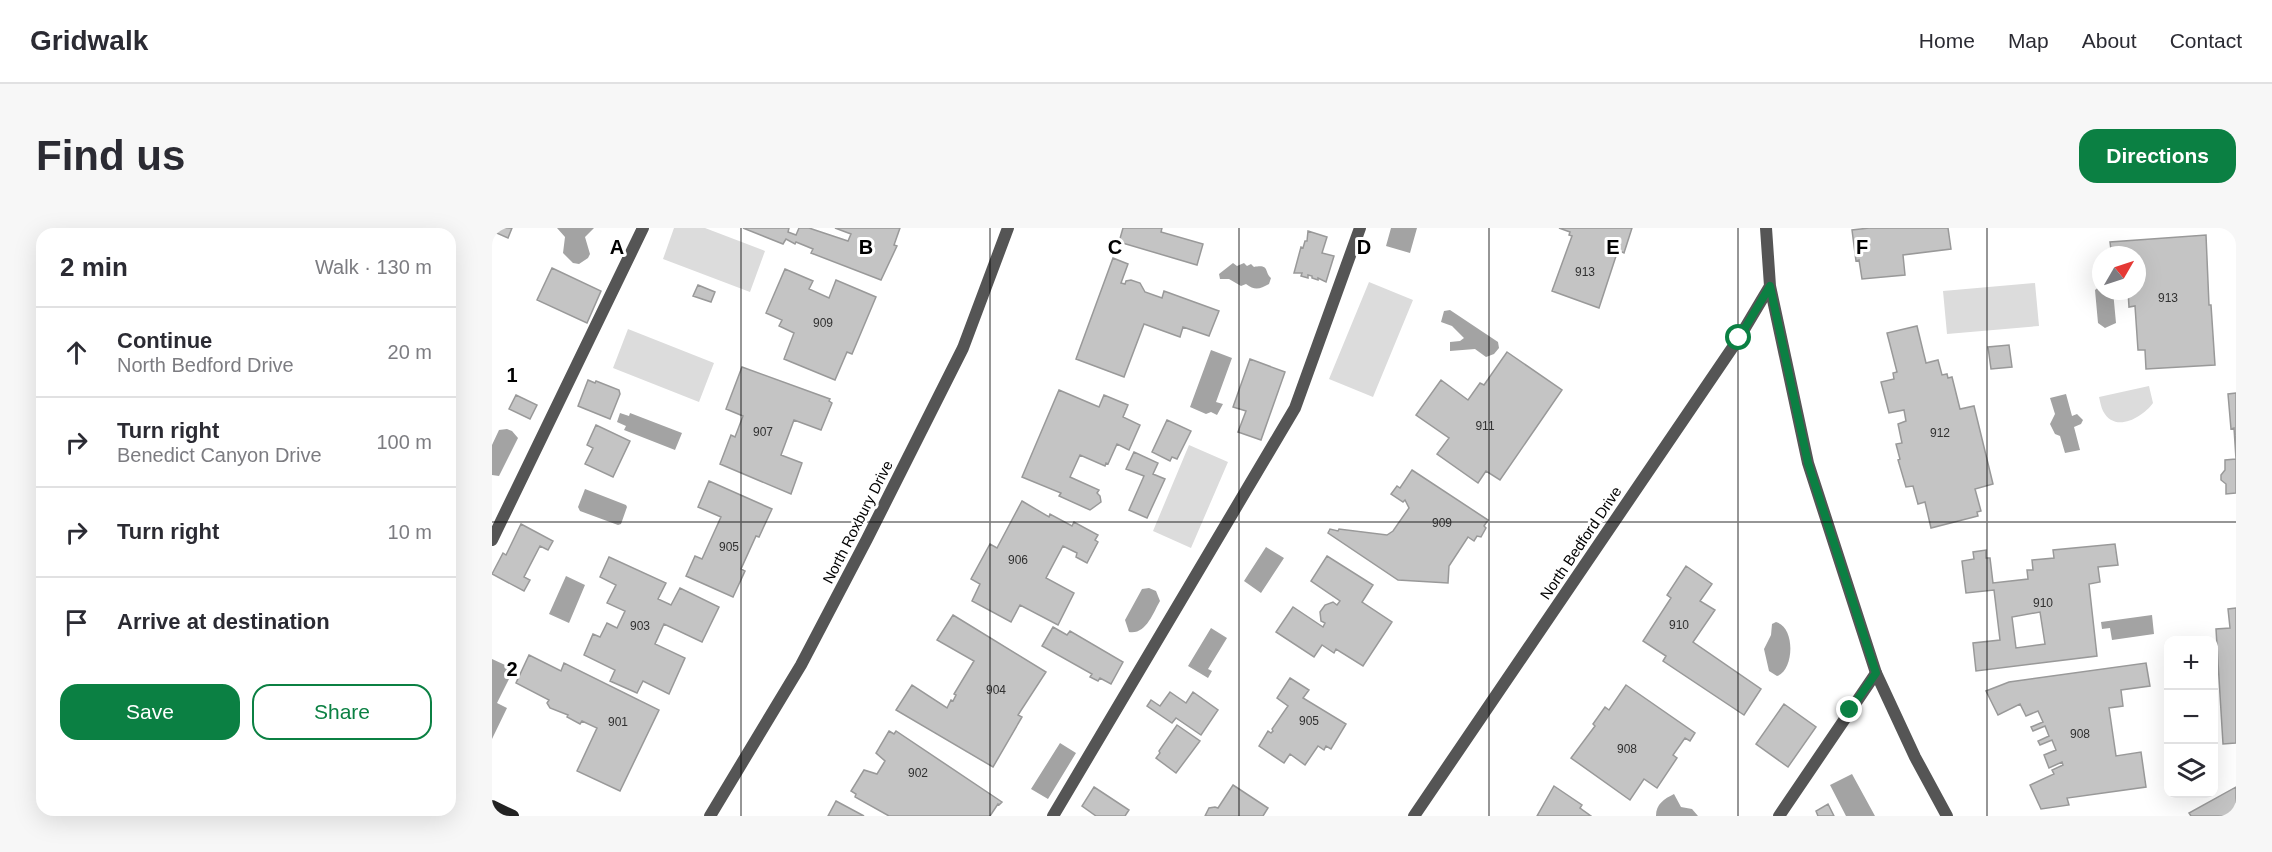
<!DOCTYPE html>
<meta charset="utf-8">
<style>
body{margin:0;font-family:Helvetica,sans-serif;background:#f7f7f7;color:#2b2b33}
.controls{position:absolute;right:18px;bottom:18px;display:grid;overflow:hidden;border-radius:12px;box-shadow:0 6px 24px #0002}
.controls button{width:54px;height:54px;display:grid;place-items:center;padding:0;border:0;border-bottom:2px solid #e1e1e2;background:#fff;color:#2b2b33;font:30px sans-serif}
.compass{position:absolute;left:1600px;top:18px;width:54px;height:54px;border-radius:50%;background:#fff;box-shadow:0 6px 24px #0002;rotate:51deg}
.stop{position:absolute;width:18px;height:18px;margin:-14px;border:4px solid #0b8043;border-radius:50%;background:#fff}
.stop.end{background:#0b8043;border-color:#fff;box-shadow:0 2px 6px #0008}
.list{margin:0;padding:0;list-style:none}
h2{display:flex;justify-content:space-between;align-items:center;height:78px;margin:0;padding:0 24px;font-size:26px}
h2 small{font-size:20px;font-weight:400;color:#7c7c81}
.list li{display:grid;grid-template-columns:39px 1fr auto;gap:18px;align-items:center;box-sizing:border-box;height:90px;padding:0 24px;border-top:2px solid #e1e1e2}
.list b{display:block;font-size:22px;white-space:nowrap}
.list p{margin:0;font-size:20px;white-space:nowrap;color:#7c7c81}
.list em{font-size:20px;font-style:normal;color:#7c7c81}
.actions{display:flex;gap:12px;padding:18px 24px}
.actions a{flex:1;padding:14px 0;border:2px solid #0b8043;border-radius:18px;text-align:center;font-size:21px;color:#0b8043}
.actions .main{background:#0b8043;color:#fff}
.icon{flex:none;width:33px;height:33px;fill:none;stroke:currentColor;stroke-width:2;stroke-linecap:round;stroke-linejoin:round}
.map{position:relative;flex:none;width:1744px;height:588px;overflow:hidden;border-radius:18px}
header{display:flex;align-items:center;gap:36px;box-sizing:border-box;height:84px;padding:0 30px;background:#fff;border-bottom:2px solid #e1e1e2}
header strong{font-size:28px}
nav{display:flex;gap:33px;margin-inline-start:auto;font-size:21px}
.intro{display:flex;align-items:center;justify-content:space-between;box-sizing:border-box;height:144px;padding:0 36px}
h1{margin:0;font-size:42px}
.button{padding:15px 27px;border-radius:18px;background:#0b8043;color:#fff;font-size:21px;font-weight:700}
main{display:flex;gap:36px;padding:0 36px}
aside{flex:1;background:#fff;border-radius:18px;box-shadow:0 6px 24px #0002}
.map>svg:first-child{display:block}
.green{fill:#dcdcdc}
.water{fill:#a3a3a3}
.building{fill:#c4c4c4;stroke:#999;stroke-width:1.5;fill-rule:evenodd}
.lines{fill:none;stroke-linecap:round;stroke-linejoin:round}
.lane{stroke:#555;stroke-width:12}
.street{stroke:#555;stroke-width:12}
.secondary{stroke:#222;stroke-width:12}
.route{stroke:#0b8043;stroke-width:8}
.grid{fill:none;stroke:#000;stroke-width:1.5;stroke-opacity:0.55}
.labels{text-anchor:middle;stroke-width:6;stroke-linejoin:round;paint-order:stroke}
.number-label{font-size:12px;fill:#313131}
.street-label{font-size:15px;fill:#000;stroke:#fff}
.grid-label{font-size:20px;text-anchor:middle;font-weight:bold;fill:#000;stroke:#fff;stroke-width:6;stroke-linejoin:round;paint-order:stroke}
</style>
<header>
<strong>Gridwalk</strong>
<nav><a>Home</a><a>Map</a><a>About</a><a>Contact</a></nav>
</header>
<div class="intro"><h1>Find us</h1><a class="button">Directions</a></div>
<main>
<aside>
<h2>2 min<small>Walk · 130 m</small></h2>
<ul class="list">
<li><svg class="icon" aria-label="ahead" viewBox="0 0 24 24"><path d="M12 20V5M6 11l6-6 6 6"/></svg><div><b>Continue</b><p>North Bedford Drive</p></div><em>20 m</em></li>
<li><svg class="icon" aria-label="right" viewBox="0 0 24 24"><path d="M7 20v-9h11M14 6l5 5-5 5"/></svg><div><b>Turn right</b><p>Benedict Canyon Drive</p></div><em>100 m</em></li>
<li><svg class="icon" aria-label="right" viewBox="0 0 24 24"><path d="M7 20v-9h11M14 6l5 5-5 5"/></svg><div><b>Turn right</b></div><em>10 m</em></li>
<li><svg class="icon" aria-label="arrive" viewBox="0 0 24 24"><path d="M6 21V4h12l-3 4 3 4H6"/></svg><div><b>Arrive at destination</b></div></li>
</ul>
<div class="actions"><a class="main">Save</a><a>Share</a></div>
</aside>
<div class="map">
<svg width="1744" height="588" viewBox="0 0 1744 588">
<rect width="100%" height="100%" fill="#fff"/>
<path class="green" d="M182 0H213L273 23 258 64 171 31Z
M877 54 921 72 881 169 837 151Z
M1543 55 1547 98 1455 106 1451 63Z
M136 101 222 135 207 174 121 140Z
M1657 158 1661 175C1651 189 1623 206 1611 183 1609 179 1608 173 1607 169Z
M697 217 736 234 699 320 661 303Z"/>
<path class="water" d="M65 0H102L93 9 98 26 96 30 87 36 81 35 71 25 73 9Z
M899 0H925L918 25 894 18Z
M741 35 745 38 752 35 755 38 759 36 762 39C778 36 772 44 779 50L777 56C768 61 763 63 754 56L749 58 737 51H728L727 46Z
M1609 57V63H1621L1624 95 1613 100 1606 95 1603 62Z
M958 82 1006 114 1007 120 1002 126 994 129 983 121 958 123V114L968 113 972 110 960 98 949 94 952 83Z
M719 122 740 130 724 174 731 176 725 187 719 184 714 186 698 179Z
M1574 166 1580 188 1585 186 1591 192 1589 196 1582 199 1588 222 1573 225 1568 208 1563 206 1558 196 1563 186 1558 170Z
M128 185 137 188 138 185 190 205 183 222 132 202 134 198 125 194Z
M15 201 20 203 26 210 7 248 0 247V217L7 202Z
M93 261 134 277 135 279 129 296 126 297 88 283 86 279Z
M774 319 792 330 769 365 752 353Z
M74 348 93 357 77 395 57 386Z
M657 360 664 363 668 373C661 385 654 407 637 404L633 392 650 361Z
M1660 387 1662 406 1620 412 1618 400 1610 401 1609 394Z
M1284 394C1304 399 1302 443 1285 448L1277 443 1272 421 1279 407 1280 396Z
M719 400 735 410 716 441 720 443 716 450 696 438Z
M0 431 22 441 5 475 15 480 0 511Z
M568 515 584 525 556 571 539 561Z
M1360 546 1383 588H1354L1338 557Z
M1182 566 1189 579 1200 581 1206 588H1164C1164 576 1172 571 1182 566Z"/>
<path class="building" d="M0 0H20L16 10 0 3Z
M251 0H297L296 4 304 7 307 0H317L356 13 359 6 343 0H408L402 17 405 18 389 52 319 25 321 21 304 14 303 16 294 11 291 16Z
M631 0H670L669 4 711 16 705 37 627 14Z
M1067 0H1140L1132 25 1126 22 1107 80 1060 63 1080 8 1077 7 1078 4Z
M1377 0H1456L1459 21 1411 27 1413 47 1370 51 1367 32 1364 33 1360 2Z
M816 3 835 9 830 25 842 28 834 54 826 50V52L820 50V48L816 47V50L809 48 810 45H802L809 19 811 20 813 13H815Z
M1714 7 1717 77H1719L1723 137 1654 141 1653 122H1646L1643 78 1637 79 1636 63H1645V27H1615V22H1619L1618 14Z
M621 30 636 36 629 55 633 56 634 53 639 52 648 55 653 64 670 70 672 63 727 83 717 108 691 99 688 109 652 96 632 149 584 131Z
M60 40 109 63 95 95 45 72Z
M293 41 321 53 317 61 337 70 344 52 384 69 360 126 355 124 343 152 292 131 302 105 287 98 290 92 274 85Z
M206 57 223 64 219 74 201 68Z
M1425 98 1434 135 1446 132 1450 147 1455 146 1456 150 1460 149 1468 181 1482 178 1501 256 1483 261 1489 283 1485 284 1486 288 1439 300 1433 274 1426 276 1421 258 1414 259 1406 232 1408 231 1404 216 1410 215 1406 196 1414 193 1412 182 1397 185 1389 154 1402 151 1401 145 1405 144 1395 105Z
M1517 117 1520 139 1499 141 1496 119Z
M1015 124 1070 162 1008 252 994 243 986 255 945 226 957 210 924 187 949 152 976 172 988 155 992 157Z
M758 131 793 144 769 212 746 204 754 183 741 179Z
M250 139 338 171 337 173 340 175 329 202 302 192 289 227 310 235 299 266 228 236 239 207 243 209 251 188 234 181Z
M96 152 103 155 104 153 127 162 128 166 118 191 86 178Z
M567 162 607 179 612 167 636 177 631 189 648 197 637 222 625 216 616 236 614 235 613 238 588 227 578 249 607 262 605 265 608 268 609 274 598 282 567 268 569 265 530 249Z
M1744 165V265L1734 266V256L1729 252V247L1733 242V232L1744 231 1742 200 1739 201 1736 166Z
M24 167 45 177 38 191 17 181Z
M675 192 699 203 685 231 680 229 678 233 660 224Z
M104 197 138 213 121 249 93 236 101 220 95 217Z
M642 224 666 235 661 246 673 251 655 290 637 282 652 248 634 241Z
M920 242 996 292 992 298 994 300 989 309 985 308 982 313 976 309 957 338 956 355 906 352 836 305 838 301 846 303 847 301 895 307 901 303 917 280 913 272 911 274 899 266 905 258 908 260Z
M217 253 280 281 267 309 264 308 249 341 253 343 241 369 194 348 203 328 210 331 229 289 206 279Z
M530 273 557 289 558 286 580 298 582 294 606 307 603 312 606 314 595 335 584 329 585 325 571 318 554 350 582 365 566 397 528 377 519 394 480 373 488 356 479 351 498 316 505 320Z
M29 296 61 313 56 322 48 318 32 349 38 352 32 363 0 346 11 325 14 327Z
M1623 316 1626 337 1606 339 1608 354 1597 356 1605 428 1484 443 1481 415 1508 412 1502 362 1474 365 1470 333 1482 331 1481 324 1494 322V330H1498L1501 355 1536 351 1535 342H1541L1540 332 1562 330 1561 322ZM1548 384 1553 416 1524 420 1520 389Z
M835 328 881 357 870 374 900 394 871 438 844 421 842 425 830 417 822 429 784 404 801 379 831 399 833 395 829 393 828 384 833 377 841 374 845 377 848 373 819 353Z
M117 329 174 355 166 371 179 377 188 360 227 379 210 414 172 396 163 416 193 430 177 466 151 453 145 465 118 453 123 442 92 427 101 406 108 409 115 395 125 400 133 383 115 375 124 357 108 349Z
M1194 338 1220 356 1208 373 1223 382 1201 414 1269 461 1252 487 1171 433 1174 428 1151 413 1179 370 1175 367Z
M1744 380V515L1731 516 1724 401 1738 400 1736 381Z
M461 387 554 444 526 487 530 489 501 539 404 482 420 457 455 480 459 472 461 473 464 467 462 466 482 433 445 412Z
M561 399 575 407 578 403 631 434 619 456 608 450 606 453 598 449 600 446 550 418Z
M37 427 69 443 72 435 167 482 128 563 85 543 105 500 90 493 88 496 75 489 76 487 58 480 55 475 57 472 24 455Z
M1654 435 1658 458 1629 462 1631 478 1617 480 1624 528 1649 524 1654 559 1575 570 1577 577 1549 581 1538 557 1562 546 1560 542 1571 537 1570 534 1557 540 1552 527 1564 522 1560 512 1548 517 1546 513 1557 508 1553 498 1541 503 1539 499 1551 494 1546 483 1534 488 1528 476 1506 487 1494 463 1517 454Z
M798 450 817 462 811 470 854 496 839 521 834 518 832 522 826 518 813 537 798 526 792 535 767 518 776 503 779 505 781 503 780 501 796 478 785 470Z
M1134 457 1203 505 1198 513 1193 510 1181 527 1185 530 1165 560 1152 551 1138 572 1079 530 1103 498 1101 496 1113 479 1117 482Z
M678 464 694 475 701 464 726 482 709 507 684 490 680 495 655 478 659 472 668 478Z
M1292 476 1324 499 1296 539 1264 516Z
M685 497 708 513 684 545 664 530 668 525 667 523Z
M397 503 402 506 404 503 510 574 507 577 506 576 498 588H397L363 569 364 566 359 563 372 542 385 546 393 533 384 525Z
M741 557 776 580 771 588H713L717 580 723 579 726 580Z
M1062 558 1090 577 1088 580 1099 588H1045Z
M602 559 637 582 633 588H604L590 578Z
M1744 559V588H1699L1697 585Z
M344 573 372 588H336Z
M1336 576 1342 588H1326L1324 583Z"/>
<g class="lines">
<path class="lane" d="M0 312 151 0
M561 588 803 180 868 0
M1287 588 1384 445"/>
<path class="street" d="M1274 0 1278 58 1316 235 1384 445 1423 529 1455 588
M218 588 309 437 375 311 471 120 516 0
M922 588 1247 110 1278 58"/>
<path class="secondary" d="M0 578 21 588"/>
</g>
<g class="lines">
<path class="route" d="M1247 110 1278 58 1316 235 1384 445 1358 482"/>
</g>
<path class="grid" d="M249 0V588M498 0V588M747 0V588M997 0V588M1246 0V588M1495 0V588M0 294H1744"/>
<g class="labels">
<g class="number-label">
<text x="1093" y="48">913</text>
<text x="1676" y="74">913</text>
<text x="331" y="99">909</text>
<text x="993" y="202">911</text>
<text x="271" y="208">907</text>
<text x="1448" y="209">912</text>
<text x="950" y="299">909</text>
<text x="237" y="323">905</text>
<text x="526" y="336">906</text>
<text x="1551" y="379">910</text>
<text x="1187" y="401">910</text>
<text x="148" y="402">903</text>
<text x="504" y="466">904</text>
<text x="817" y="497">905</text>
<text x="126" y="498">901</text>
<text x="1588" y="510">908</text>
<text x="1135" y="525">908</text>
<text x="426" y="549">902</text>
</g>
<g class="street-label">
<text transform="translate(366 294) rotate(-63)" y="5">North Roxbury Drive</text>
<text transform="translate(1089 315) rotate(-56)" y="5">North Bedford Drive</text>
</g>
</g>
<g class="grid-label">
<text x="125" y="26">A</text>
<text x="374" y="26">B</text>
<text x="623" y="26">C</text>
<text x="872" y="26">D</text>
<text x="1121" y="26">E</text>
<text x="1370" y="26">F</text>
<text x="20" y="154">1</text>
<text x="20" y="448">2</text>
</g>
</svg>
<div class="controls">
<button>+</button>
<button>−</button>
<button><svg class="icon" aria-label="layers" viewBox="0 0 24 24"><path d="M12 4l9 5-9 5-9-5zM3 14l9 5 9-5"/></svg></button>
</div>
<svg class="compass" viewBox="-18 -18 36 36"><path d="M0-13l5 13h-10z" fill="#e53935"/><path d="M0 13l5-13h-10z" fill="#7c7c81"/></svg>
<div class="stop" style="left:1247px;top:110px"></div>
<div class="stop end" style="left:1358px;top:482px"></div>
</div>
</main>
